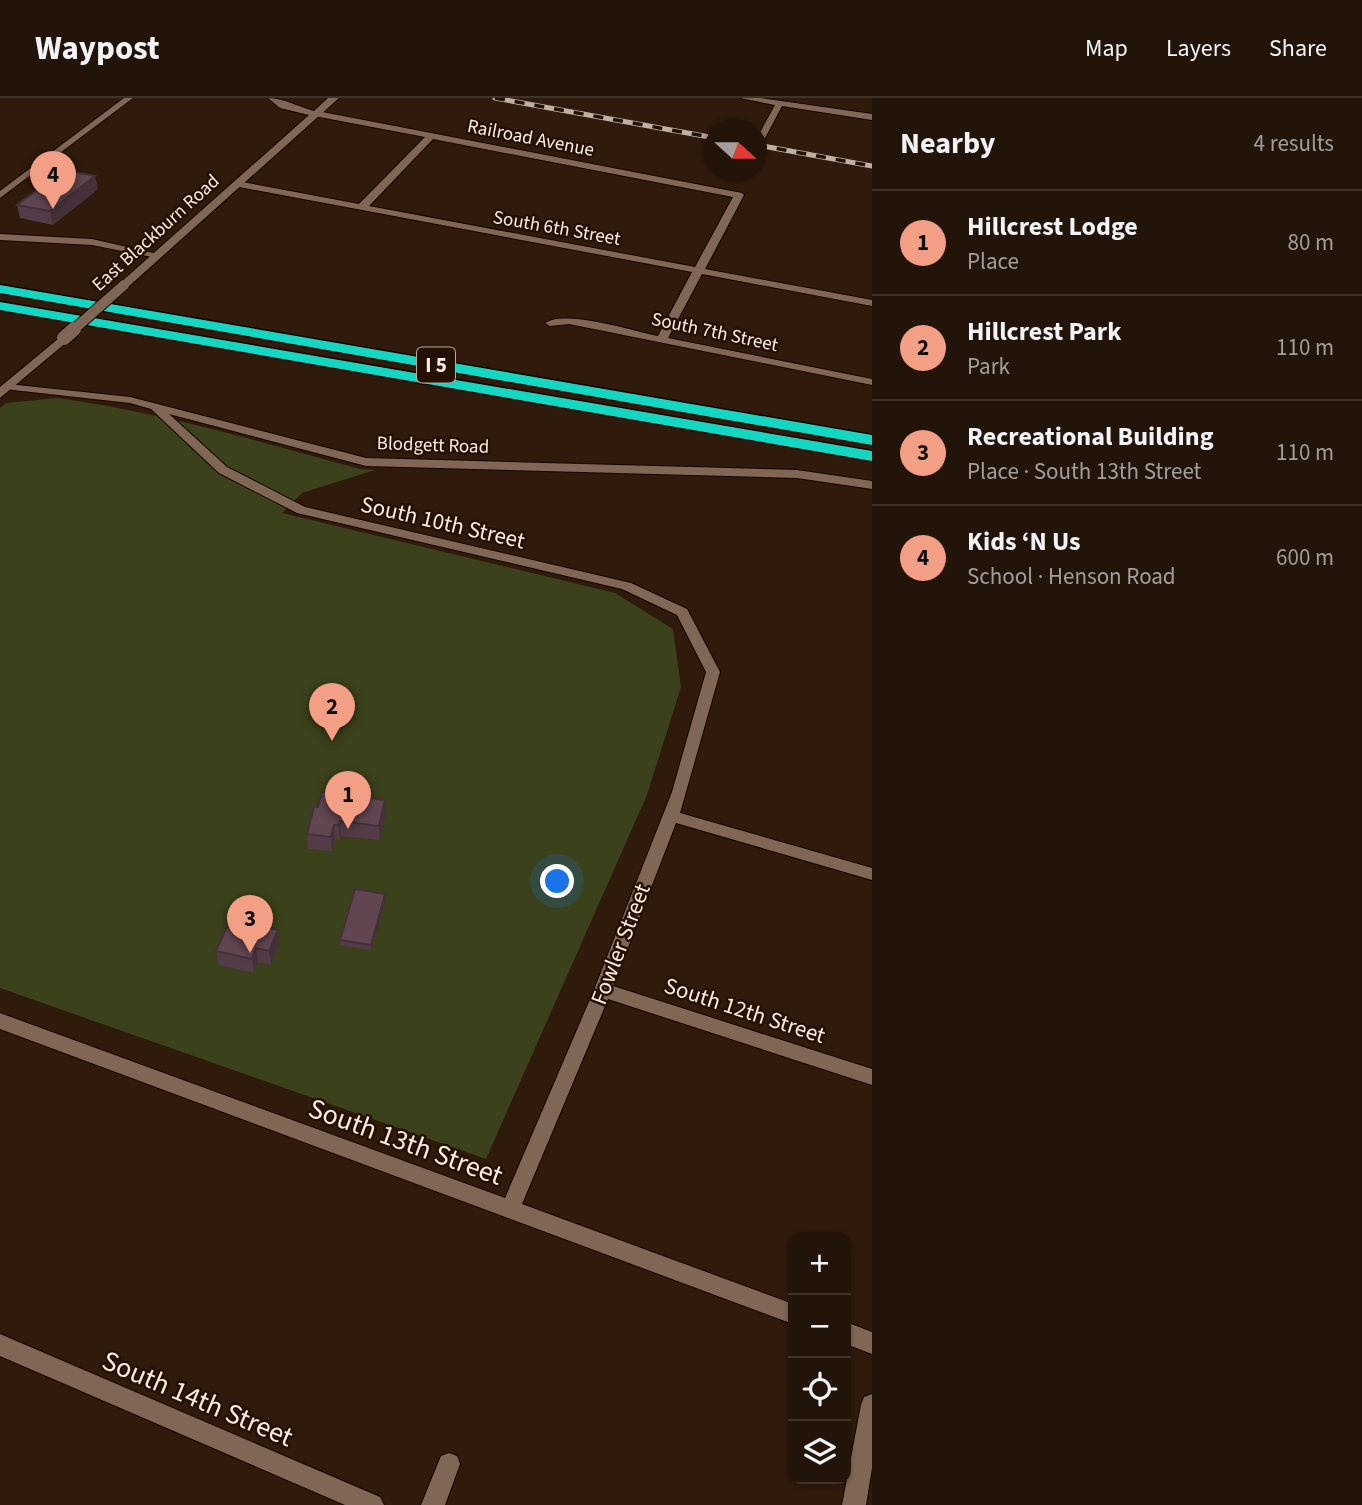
<!DOCTYPE html>
<meta charset="utf-8">
<style>
body{margin:0;font-family:"Source Sans 3",sans-serif;background:#2b1d12;color:#f1f3f6}
.controls{position:absolute;right:21px;bottom:21px;display:grid;overflow:hidden;border-radius:14px;box-shadow:0 2px 5px #0004}
.controls button{width:63px;height:63px;display:grid;place-items:center;padding:0;border:0;border-bottom:2px solid #40332a;background:#231409;color:#f1f3f6;font:35px sans-serif}
.compass{position:absolute;left:704px;top:21px;width:63px;height:63px;border-radius:50%;background:#231409;box-shadow:0 2px 5px #0004;rotate:111deg}
.you{position:absolute;left:558px;top:784px;width:24px;height:24px;margin:-18px;border:5px solid #fff;border-radius:50%;background:#1a73e8;box-shadow:0 0 0 10px #1a73e833}
.badge{display:grid;place-items:center;width:46px;height:46px;border-radius:50%;background:#f39f85;color:#111;font-size:23px;font-weight:700}
.pin{position:absolute;translate:-50% -58px;filter:drop-shadow(0 2px 4px #0008)}
.pin::after{content:'';position:absolute;top:37px;width:24px;height:21px;background:inherit;clip-path:polygon(0 0,100% 0,50% 100%)}
.list{margin:0;padding:0;list-style:none}
h2{display:flex;justify-content:space-between;align-items:center;height:91px;margin:0;padding:0 28px;font-size:30px}
h2 small{font-size:23px;font-weight:400;color:#a39e9c}
.list li{display:grid;grid-template-columns:46px 1fr auto;gap:21px;align-items:center;box-sizing:border-box;height:105px;padding:0 28px;border-top:2px solid #40332a}
.list b{display:block;font-size:26px;white-space:nowrap}
.list p{margin:0;font-size:23px;white-space:nowrap;color:#a39e9c}
.list em{font-size:23px;font-style:normal;color:#a39e9c}
.icon{flex:none;width:38px;height:38px;fill:none;stroke:currentColor;stroke-width:2;stroke-linecap:round;stroke-linejoin:round}
.map{position:relative;flex:none;width:872px;height:1407px;overflow:hidden}
header{display:flex;align-items:center;gap:42px;box-sizing:border-box;height:98px;padding:0 35px;background:#231409;border-bottom:2px solid #40332a}
header strong{font-size:33px}
nav{display:flex;gap:38px;margin-inline-start:auto;font-size:24px}
main{display:flex}
aside{flex:1;background:#231409}
.map>svg:first-child{display:block}
.green{fill:#3b411a}
.lines{fill:none;stroke-linecap:round;stroke-linejoin:round}
.street-casing{stroke:#160500;stroke-width:2}
.secondary-casing{stroke:#160500;stroke-width:2}
.highway-casing{stroke:#160500;stroke-width:3}
.street{fill:#7f6655;fill-rule:evenodd}
.secondary{fill:#7f6655;fill-rule:evenodd}
.highway{fill:#14d7c1;fill-rule:evenodd}
.rail-casing{stroke:#c0afa4;stroke-width:5}
.rail{stroke:#251104;stroke-width:3.5;stroke-dasharray:10;stroke-linecap:butt}
.secondary-bridge-far1-casing{stroke:#160500;stroke-width:12;stroke-linecap:butt}
.secondary-bridge-casing{stroke:#160500;stroke-width:16;stroke-linecap:butt}
.secondary-bridge-far1{stroke:#7f6655;stroke-width:10}
.secondary-bridge{stroke:#7f6655;stroke-width:14}
.wall{fill:#533c47}
.shaded-wall{fill:#443139}
.building{fill:#614652;stroke:#443139;stroke-width:2}
.labels{text-anchor:middle;stroke-width:5;stroke-linejoin:round;paint-order:stroke}
.far-street-label{font-size:19px;fill:#fbece2;stroke:#251104}
.shield{fill:#251104;stroke:#bbaa9f;stroke-width:2}
.shield-label{font-size:21px;font-weight:bold;fill:#fbece2}
.street-label{font-size:23px;fill:#fbece2;stroke:#251104}
.near-street-label{font-size:28px;fill:#fbece2;stroke:#251104}
</style>
<header>
<strong>Waypost</strong>
<nav><a>Map</a><a>Layers</a><a>Share</a></nav>
</header>
<main>
<div class="map">
<svg width="872" height="1407" viewBox="0 0 872 1407">
<rect width="100%" height="100%" fill="#2f1a0c"/>
<path class="green" d="M57 300C161 314 260 344 360 371L375 372 302 395 282 415 615 495 673 531 681 589 647 697 486 1061 0 890V310L6 305Z"/>
<g class="lines">
<g class="street-casing">
<path id="street" d="M124 0H133L0 100V93Z
M740 0H761L872 16V22L782 8 764 42 760 45 757 40 775 7Z
M317 13 742 95 744 97 705 171 872 202V208L702 176 668 240 872 281V287L569 226 550 228 545 225C565 211 633 233 658 238L692 174 234 88 232 86 237 83 359 106 425 39 314 18V14ZM433 41 733 99 695 169 369 108Z
M0 136 92 141 162 157 157 160 92 147 0 142Z
M8 286 130 299 366 360 797 372 872 383V391L797 380 366 368 169 316 227 369 305 409 631 485 687 511 720 574 680 715 872 770V782L676 725 613 888 872 971V987L608 901 522 1106 793 1206V1226L0 931V915L505 1100 594 892 672 694 706 574 677 517 622 491 297 415 219 375 151 311 130 305 4 291V287Z
M846 1224 872 1234V1256L846 1246Z
M0 1236 380 1399 384 1407H345L0 1258Z
M872 1296V1370L866 1407H842L861 1307 864 1299Z
M449 1355 457 1358 460 1366 445 1407H421L441 1358Z"/>
</g>
<g class="secondary-casing">
<path id="secondary" d="M268 0C283 0 299 9 314 13L328 0H339L128 189H120V185L309 17 280 10Z
M64 236 70 240 68 243 0 300V289Z"/>
</g>
<g class="highway-casing">
<path id="highway" d="M0 187 872 337V347L0 195Z
M0 204 872 353V363L0 212Z"/>
</g>
<use href="#street" class="street"/>
<use href="#secondary" class="secondary"/>
<use href="#highway" class="highway"/>
<g class="rail-casing">
<path id="rail" d="M495 0 715 40
M757 47 872 68"/>
</g>
<use href="#rail" class="rail"/>
<g class="secondary-bridge-far1-casing">
<path id="secondary-bridge-far1" d="M72 233 124 187"/>
</g>
<g class="secondary-bridge-casing">
<path id="secondary-bridge" d="M64 240 74 231"/>
</g>
<use href="#secondary-bridge-far1" class="secondary-bridge-far1"/>
<use href="#secondary-bridge" class="secondary-bridge"/>
</g>
<path class="wall" d="M98 91 53 127 20 120 17 107Z
M363 699 386 716 380 742 341 738 340 742H335L332 753 308 751 307 736 318 709Z
M385 796 386 801 371 852 340 847V842Z
M269 830 280 846 271 867 258 864 254 875 219 867 216 853Z"/>
<path class="shaded-wall" d="M95 78 98 91 53 127 50 113Z
M385 702 386 716 380 742 379 728Z
M340 723 341 738 340 742 339 727Z
M334 727 335 742 332 753 331 739Z
M385 796 386 801 371 852V847Z
M266 815 269 830 261 828Z
M278 832 280 846 271 867 269 853Z
M256 850 258 864 254 875 252 861Z"/>
<path class="building" d="M64 72 95 78 50 113 17 107Z
M322 694 363 695 362 699 385 702 379 728 340 723 339 727H334L331 739 307 736 314 709H318Z
M355 791 385 796 371 847 340 842Z
M239 810 266 815 261 828 278 832 269 853 256 850 252 861 216 853 227 829 231 830Z"/>
<g class="labels">
<g class="far-street-label">
<text transform="translate(531 39) rotate(11)" y="7">Railroad Avenue</text>
<text transform="translate(557 129) rotate(10)" y="7">South 6th Street</text>
<text transform="translate(155 134) rotate(-42)" y="7">East Blackburn Road</text>
<text transform="translate(715 233) rotate(12)" y="7">South 7th Street</text>
<text transform="translate(433 346) rotate(2)" y="7">Blodgett Road</text>
</g>
<rect class="shield" x="417" y="249.5" width="38" height="35" rx="5"/>
<g class="shield-label">
<text x="436" y="274">I 5</text>
</g>
<g class="street-label">
<text transform="translate(443 424) rotate(13)" y="8">South 10th Street</text>
<text transform="translate(620 846) rotate(-69)" y="8">Fowler Street</text>
<text transform="translate(745 912) rotate(18)" y="8">South 12th Street</text>
</g>
<g class="near-street-label">
<text transform="translate(406 1043) rotate(20)" y="10">South 13th Street</text>
<text transform="translate(198 1300) rotate(23)" y="10">South 14th Street</text>
</g>
</g>
</svg>
<div class="controls">
<button>+</button>
<button>−</button>
<button><svg class="icon" aria-label="locate" viewBox="0 0 24 24"><circle cx="12" cy="12" r="6"/><path d="M12 2v4M12 18v4M2 12h4M18 12h4"/></svg></button>
<button><svg class="icon" aria-label="layers" viewBox="0 0 24 24"><path d="M12 4l9 5-9 5-9-5zM3 14l9 5 9-5"/></svg></button>
</div>
<svg class="compass" viewBox="-18 -18 36 36"><path d="M0-13l5 13h-10z" fill="#e53935"/><path d="M0 13l5-13h-10z" fill="#a39e9c"/></svg>
<div class="you"></div>
<div class="pin badge" style="left:348px;top:731px">1</div>
<div class="pin badge" style="left:332px;top:643px">2</div>
<div class="pin badge" style="left:250px;top:855px">3</div>
<div class="pin badge" style="left:53px;top:111px">4</div>
</div>
<aside>
<h2>Nearby<small>4 results</small></h2>
<ul class="list">
<li><span class="badge">1</span><div><b>Hillcrest Lodge</b><p>Place</p></div><em>80 m</em></li>
<li><span class="badge">2</span><div><b>Hillcrest Park</b><p>Park</p></div><em>110 m</em></li>
<li><span class="badge">3</span><div><b>Recreational Building</b><p>Place · South 13th Street</p></div><em>110 m</em></li>
<li><span class="badge">4</span><div><b>Kids ‘N Us</b><p>School · Henson Road</p></div><em>600 m</em></li>
</ul>
</aside>
</main>
